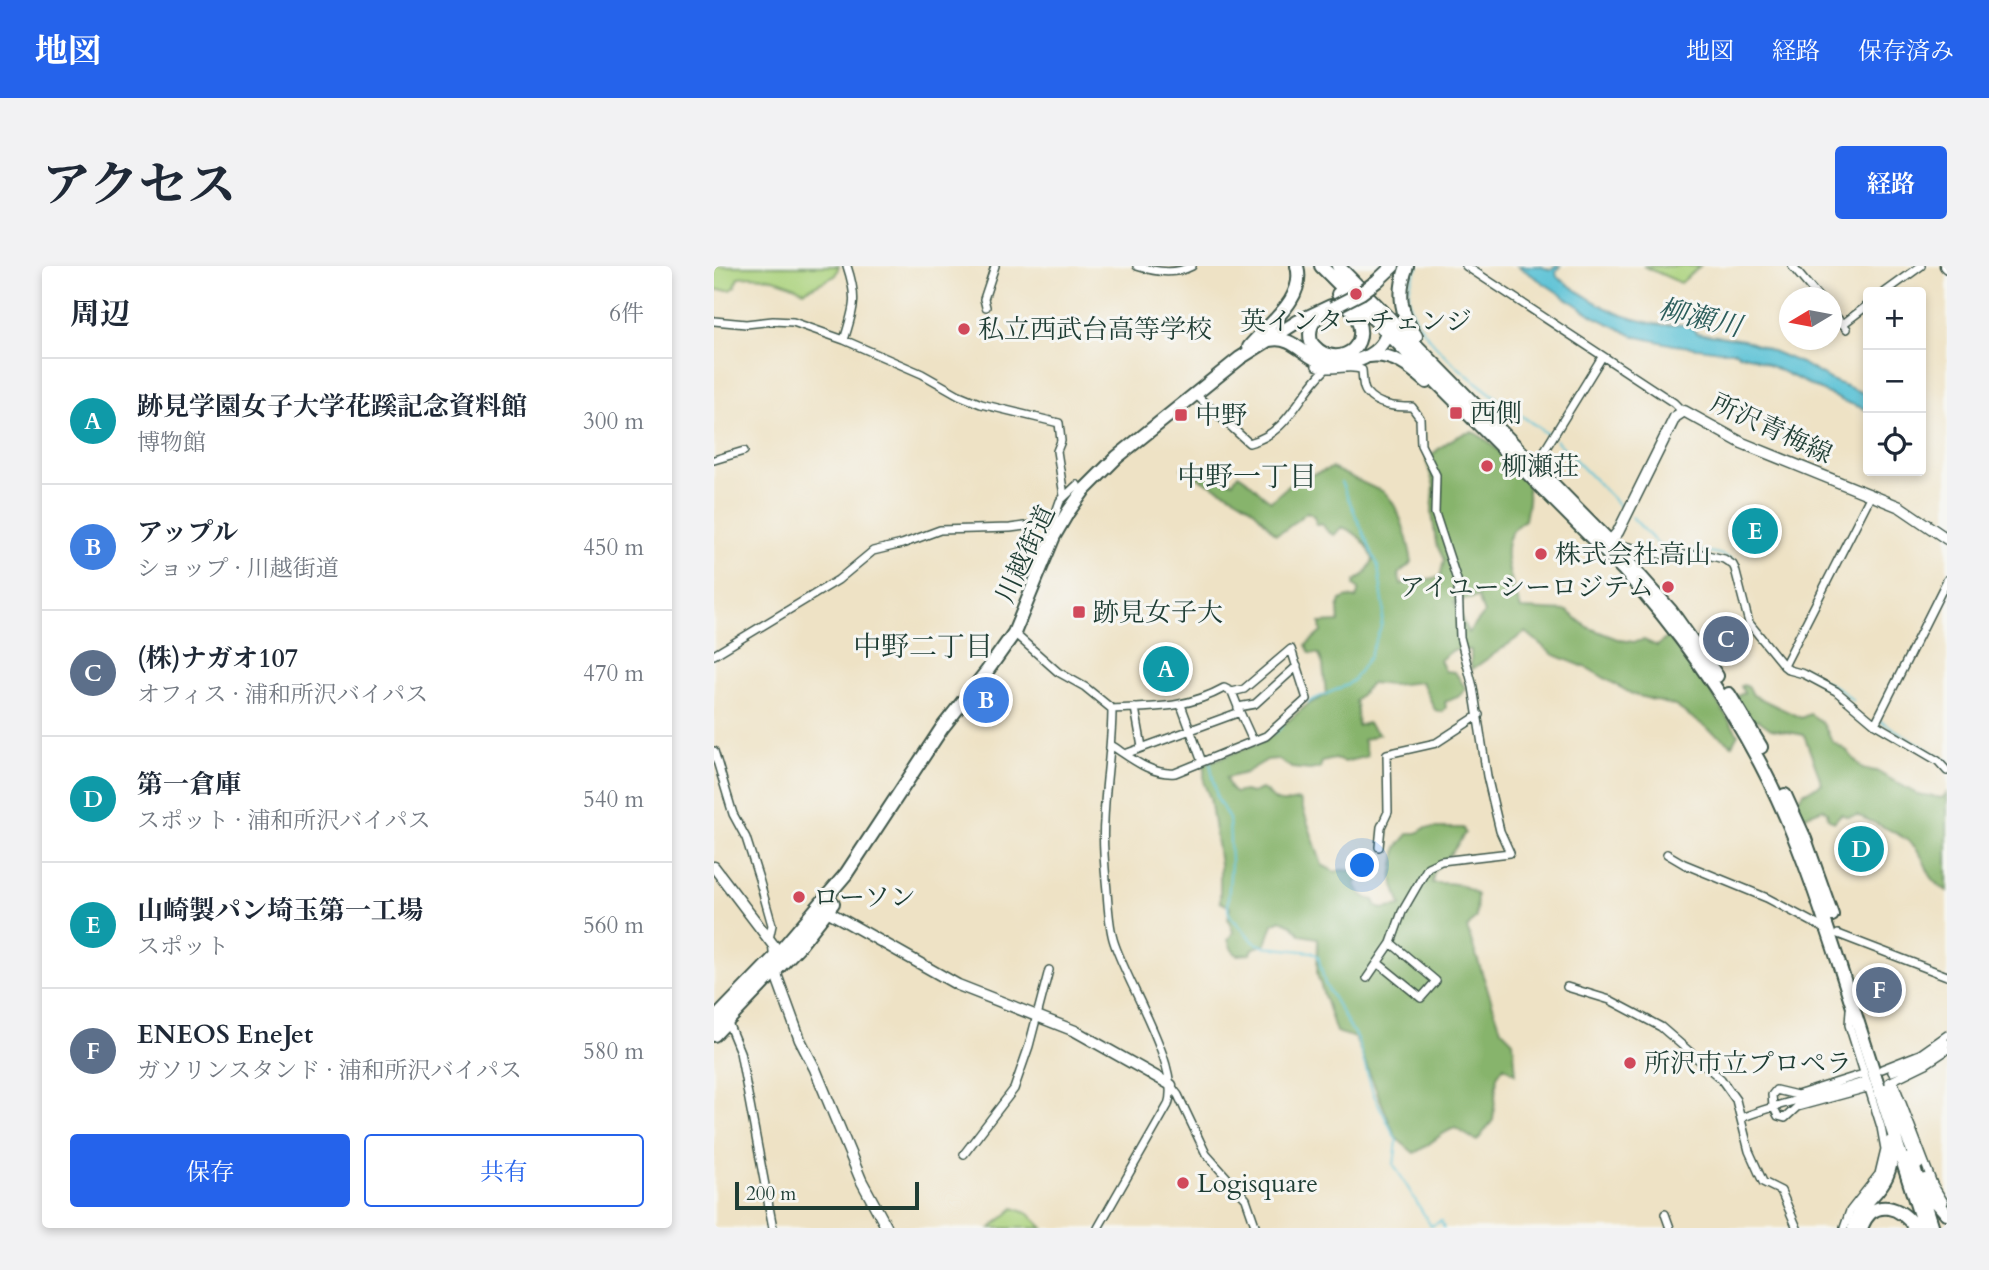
<!DOCTYPE html>
<html lang="ja">
<meta charset="utf-8">
<style>
body{margin:0;font-family:Cardo,"Noto Serif JP",serif;background:#f2f2f3;color:#1f2937}
.controls{position:absolute;right:21px;top:21px;display:grid;overflow:hidden;border-radius:7px;box-shadow:0 4px 10px #0003}
.controls button{width:63px;height:63px;display:grid;place-items:center;padding:0;border:0;border-bottom:2px solid #e0e1e3;background:#fff;color:#1f2937;font:35px sans-serif}
.compass{position:absolute;left:1065px;top:21px;width:63px;height:63px;border-radius:50%;background:#fff;box-shadow:0 4px 10px #0003;rotate:260deg}
.scale{position:absolute;left:21px;bottom:18px;width:184px;box-sizing:border-box;padding-left:7px;border:4px solid #1f3d34;border-top:0;font-size:19px;line-height:24px;white-space:nowrap;color:#1f3d34;-webkit-text-stroke:5px #f6f6f2;paint-order:stroke}
.you{position:absolute;left:649px;top:600px;width:24px;height:24px;margin:-18px;border:5px solid #fff;border-radius:50%;background:#1a73e8;box-shadow:0 0 0 10px #1a73e833}
.badge{display:grid;place-items:center;width:46px;height:46px;border-radius:50%;background:#2563eb;color:#fff;font-size:23px;font-weight:700}
.pin{position:absolute;translate:-50% -50%;border:4px solid #fff;box-shadow:0 2px 7px #0006}
.list{margin:0;padding:0;list-style:none}
h2{display:flex;justify-content:space-between;align-items:center;height:91px;margin:0;padding:0 28px;font-size:30px}
h2 small{font-size:23px;font-weight:400;color:#747a83}
.list li{display:grid;grid-template-columns:46px 1fr auto;gap:21px;align-items:center;box-sizing:border-box;height:126px;padding:0 28px;border-top:2px solid #e0e1e3}
.list b{display:block;font-size:26px;white-space:nowrap}
.list p{margin:0;font-size:23px;white-space:nowrap;color:#747a83}
.list em{font-size:23px;font-style:normal;color:#747a83}
.actions{display:flex;gap:14px;padding:21px 28px}
.actions a{flex:1;padding:16px 0;border:2px solid #2563eb;border-radius:7px;text-align:center;font-size:24px;color:#2563eb}
.actions .main{background:#2563eb;color:#fff}
.icon{flex:none;width:38px;height:38px;fill:none;stroke:currentColor;stroke-width:2;stroke-linecap:round;stroke-linejoin:round}
.map{position:relative;flex:none;width:1233px;height:962px;overflow:hidden;border-radius:7px}
header{display:flex;align-items:center;gap:42px;box-sizing:border-box;height:98px;padding:0 35px;background:#2563eb;color:#fff}
header strong{font-size:33px}
nav{display:flex;gap:38px;margin-inline-start:auto;font-size:24px}
.intro{display:flex;align-items:center;justify-content:space-between;box-sizing:border-box;height:168px;padding:0 42px}
h1{margin:0;font-size:49px}
.button{padding:18px 32px;border-radius:7px;background:#2563eb;color:#fff;font-size:24px;font-weight:700}
main{display:flex;gap:42px;padding:0 42px}
aside{flex:1;background:#fff;border-radius:7px;box-shadow:0 4px 10px #0003}
.map>svg:first-child{display:block}
.green{fill:#aad27c;stroke:#648858;stroke-width:2}
.forest{fill:#87b46c;stroke:#537850;stroke-width:2;fill-rule:evenodd}
.water{fill:#58c1d5;stroke:#3c7f84;stroke-width:2}
.lines{fill:none;stroke-linecap:round;stroke-linejoin:round}
.stream{stroke:#58c1d5;stroke-width:2}
.street-casing{stroke:#3e564a;stroke-width:10}
.secondary-casing{stroke:#3e564a;stroke-width:13}
.highway-casing{stroke:#3e564a;stroke-width:16}
.street{stroke:#fff;stroke-width:7}
.secondary{stroke:#fff;stroke-width:10}
.highway{stroke:#fff;stroke-width:12}
.highway-bridge-casing{stroke:#3e564a;stroke-width:16;stroke-linecap:butt}
.highway-bridge{stroke:#fff;stroke-width:12}
.poi-dot{fill:#d1495b;stroke:#f6f6f2;stroke-width:2.5}
.labels{text-anchor:middle;stroke-width:6;stroke-linejoin:round;paint-order:stroke}
.poi-label{font-size:26px;fill:#1f3d34;stroke:#f6f6f2;text-anchor:start}
.street-label{font-size:26px;fill:#1f3d34;stroke:#f6f6f2}
.water-label{font-size:28px;font-style:italic;fill:#2d5e5c;stroke:#f6f6f2}
.neighbourhood-label{font-size:28px;fill:#1f3d34;stroke:#f6f6f2}
</style>
<header>
<strong>地図</strong>
<nav><a>地図</a><a>経路</a><a>保存済み</a></nav>
</header>
<div class="intro"><h1>アクセス</h1><a class="button">経路</a></div>
<main>
<aside>
<h2>周辺<small>6件</small></h2>
<ul class="list">
<li><span class="badge" style="background:#0f9aa8">A</span><div><b>跡見学園女子大学花蹊記念資料館</b><p>博物館</p></div><em>300 m</em></li>
<li><span class="badge" style="background:#3f7fe0">B</span><div><b>アップル</b><p>ショップ · 川越街道</p></div><em>450 m</em></li>
<li><span class="badge" style="background:#5c6f8a">C</span><div><b>(株)ナガオ107</b><p>オフィス · 浦和所沢バイパス</p></div><em>470 m</em></li>
<li><span class="badge" style="background:#0f9aa8">D</span><div><b>第一倉庫</b><p>スポット · 浦和所沢バイパス</p></div><em>540 m</em></li>
<li><span class="badge" style="background:#0f9aa8">E</span><div><b>山崎製パン埼玉第一工場</b><p>スポット</p></div><em>560 m</em></li>
<li><span class="badge" style="background:#5c6f8a">F</span><div><b>ENEOS EneJet</b><p>ガソリンスタンド · 浦和所沢バイパス</p></div><em>580 m</em></li>
</ul>
<div class="actions"><a class="main">保存</a><a>共有</a></div>
</aside>
<div class="map">
<svg width="1233" height="962" viewBox="0 0 1233 962">
<rect width="100%" height="100%" fill="#f6f6f2"/>
<filter id="ink" filterUnits="userSpaceOnUse"><feTurbulence type="fractalNoise" baseFrequency=".0143" numOctaves="2"/><feDisplacementMap in="SourceGraphic" scale="14" xChannelSelector="R" yChannelSelector="G"/><feConvolveMatrix kernelMatrix="1 2 1 2 8 2 1 2 1" color-interpolation-filters="sRGB"/></filter>
<filter id="wash" filterUnits="userSpaceOnUse"><feTurbulence type="fractalNoise" baseFrequency=".00686" numOctaves="4" result="noise"/><feDisplacementMap in="SourceGraphic" scale="28" xChannelSelector="R" yChannelSelector="G"/><feGaussianBlur stdDeviation="1.57" result="paint"/><feColorMatrix in="noise" values="0 0 0 0 0 0 0 0 0 0 0 0 0 0 0 0 0 1.4 0 .05"/><feComposite in="paint" operator="in"/></filter>
<g filter="url(#wash)">
<rect width="100%" height="100%" fill="#eee2c5"/>
<path class="green" d="M0 0H125L121 10 90 25C68 14 49 8 24 11L21 21 17 24H0Z
M929 0H986L967 17Z
M300 942 315 948 329 962H277Z"/>
<path class="forest" d="M758 166C773 171 808 205 813 220 816 230 813 243 811 254 778 272 798 317 807 343L853 345 873 361 906 374 920 376 930 374 943 380 954 371 995 423 1024 468 1018 479 961 440 918 428 873 402 838 388 812 366 757 404V384H739L726 394 731 405 741 406 752 423 744 431 731 436 732 441 728 446 721 444 708 416 677 419 657 417 641 435C645 444 642 451 644 460L653 457 665 468 649 474 654 490 631 496 620 493 608 496 606 502 596 504 578 502 563 493 553 494 531 507 512 512 516 522 521 527 530 525 538 527 547 523C555 525 555 530 561 534 569 539 577 534 586 534L608 599 621 606 627 604 642 605 644 614 641 618C644 626 651 633 660 634L662 639 668 643 687 640 678 613 683 581 695 567H703L711 562H749L751 567 740 584 720 605 718 617C736 617 749 616 763 629L762 651 753 662 787 763 799 775 802 808 790 800 783 810 779 854 763 875 741 862C725 867 716 880 700 887L682 872 641 772 622 766 603 708 604 672 587 669 578 659 567 654 559 658 552 678 540 682 536 688 523 689 518 684 514 674 519 666 514 653 516 641 506 636V598L496 532 490 518V498L549 476 593 439 612 429 609 399 605 388 596 387 592 379 607 366 606 357 625 356 624 343 627 334 634 331 642 333 645 323 640 319 641 315 651 308 659 294C654 277 644 267 628 261L620 269 614 266 608 258H603L599 249 593 246 571 264 562 268C553 259 545 248 535 240 514 224 488 217 467 202L519 216 524 208C539 216 542 226 557 235L581 214 618 202 662 223C683 225 695 278 698 296L684 308 687 318 726 311 730 294 722 277 718 247 720 220 712 194C724 183 741 168 758 166ZM764 331 770 348 754 367 740 336Z
M1029 419 1035 421 1039 429 1087 452 1096 448 1108 456 1119 476 1132 484 1149 503 1162 505 1203 528 1228 532 1233 527V625C1208 609 1216 598 1201 581 1190 568 1158 556 1143 549L1134 551 1127 548 1120 556 1114 552 1113 546 1109 543 1089 551 1084 543V534L1089 527 1108 518 1090 469 1057 463 1043 453 1039 457 1020 431 1030 427 1027 420Z"/>
<path class="water" d="M804 0H825L837 4 842 0H847L842 6 843 11C868 28 891 45 921 53 930 55 939 58 948 59 962 60 973 54 983 67L1030 74 1046 80 1089 98 1117 114 1154 129V144L1129 135 1038 91 1025 88 1021 85H1008L960 79 920 70 879 50Z"/>
<g class="lines">
<path class="stream" d="M704 1C698 11 694 20 695 32 701 83 798 141 837 171
M842 174 911 245
M918 251 950 285
M955 286C978 285 998 282 1019 294
M1087 404 1126 423 1139 435
M594 436 633 419 640 413 655 391 667 361 670 343 664 300 627 216
M1165 454 1233 495
M561 467 569 459
M496 496 503 532 515 553 517 597 514 634V645L517 651 540 676 551 681 598 686 604 690 611 718 643 773 659 827 683 875 680 899 717 960 727 955 730 962"/>
</g>
</g>
<g filter="url(#ink)">
<g class="lines">
<g class="street-casing">
<path id="street" d="M423 0C441 6 461 9 478 0
M752 0 960 137 968 145
M1078 0 1105 32
M1171 26 1207 0
M272 41 270 33 281 0
M1118 46 1133 63
M0 55 32 58 59 55 79 56 130 74 208 108 245 129 267 138 345 157 347 175 343 185 350 230
M1129 58 1154 39
M130 74C140 42 144 33 133 0
M602 100C620 108 634 97 648 104 649 111 648 122 653 127 663 140 683 141 698 141L706 152 707 179 722 209 721 247 744 317 746 371 759 421 773 510 786 565 796 587 727 595 714 601 688 646 677 677 653 712
M481 128 535 177C575 167 584 129 611 104
M0 194 30 185
M821 200 888 91
M339 255 346 235 363 219
M898 277 955 290 989 288 1010 293 1019 299 1021 303 1035 357 1070 400 1075 404 1090 408 1122 425 1161 458 1224 495 1233 505
M300 367 344 406 371 421 398 443C398 481 391 518 390 555 388 579 391 602 393 625 394 641 395 658 399 673 410 713 468 801 454 839L384 962
M0 389 124 314 159 285 188 278 226 264 296 262 348 255
M1070 400 1157 229
M467 439 488 496
M421 442 428 481
M524 442 539 475
M398 443C440 441 472 443 510 422L518 426 524 441 541 438 583 400
M1161 458 1233 314
M397 479C417 492 437 509 461 507L552 470 593 433 577 383 530 423 518 426
M0 485 19 548 32 572 45 613 58 659 55 673
M411 488 526 446
M665 581 667 561 674 546 673 488 722 477 765 449
M953 588 970 598 1053 632 1113 664
M1124 668 1233 710
M664 697 707 732 722 715 677 677
M853 721 896 734 947 761 1007 813 1022 834 1035 885 1049 916 1067 925 1083 962
M12 752 26 786 59 962
M1168 803 1206 788 1233 769
M1178 806 1204 796 1233 777
M1149 808 1083 829 1062 824 1058 829 1059 840 1064 850 1071 852 1083 841 1153 822
M1179 814 1219 918 1230 936
M1175 816 1212 798 1233 784
M457 820 464 829 492 888 532 933 542 962
M1027 852C1066 836 1108 829 1149 816
M250 888 300 823 315 780 335 704
M951 948 956 962
M1130 962 1136 945 1165 908 1171 883 1167 861 1135 759 1136 744"/>
</g>
<g class="secondary-casing">
<path id="secondary" d="M1231 0 1233 2
M893 279 904 266 961 151 970 145 1028 177 1186 241 1233 273
M0 601 60 680 63 711 86 774 101 803 147 914 173 962
M113 645 244 719 361 765 457 819"/>
</g>
<g class="highway-casing">
<path id="highway" d="M607 0 909 303C963 362 1009 427 1046 497 1081 563 1104 634 1127 704 1155 790 1182 876 1210 962
M624 0 896 276 957 345 1003 410
M693 0C683 26 686 48 702 70
M663 15 679 0
M608 47C598 55 594 63 597 76 616 104 656 87 644 55 641 45 631 36 624 28
M556 74C579 69 590 91 610 97 634 103 672 89 674 61
M535 81C554 58 592 33 583 0
M655 90C679 87 696 101 713 116
M1015 428 1047 481
M1071 529 1091 573 1118 649
M0 754 62 690 132 608 228 462 273 405 300 367 340 270 354 246 370 224 403 191 526 92 583 56 617 40
M0 769 86 679 119 637
M1174 823 1204 897
M1197 892 1219 962
M1211 914 1219 932 1233 948
M1148 960C1159 931 1188 940 1201 962
M1140 962C1147 926 1182 927 1177 876"/>
</g>
<use href="#street" class="street"/>
<use href="#secondary" class="secondary"/>
<use href="#highway" class="highway"/>
<g class="highway-bridge-casing">
<path id="highway-bridge" d="M618 42 647 27 663 15"/>
</g>
<use href="#highway-bridge" class="highway-bridge"/>
</g>
</g>
<g class="poi-dot">
<circle cx="642" cy="28" r="7"/>
<circle cx="250" cy="63" r="7"/>
<rect x="735" y="140" width="14" height="14" rx="3.5"/>
<rect x="460" y="142" width="14" height="14" rx="3.5"/>
<circle cx="773" cy="200" r="7"/>
<circle cx="827" cy="288" r="7"/>
<circle cx="954" cy="321" r="7"/>
<rect x="358" y="339" width="14" height="14" rx="3.5"/>
<circle cx="85" cy="631" r="7"/>
<circle cx="916" cy="797" r="7"/>
<circle cx="469" cy="917" r="7"/>
</g>
<g class="labels">
<g class="poi-label">
<text x="642" y="64" text-anchor="middle">英インターチェンジ</text>
<text x="264" y="72">私立西武台高等学校</text>
<text x="756" y="156">西側</text>
<text x="481" y="158">中野</text>
<text x="787" y="209">柳瀬荘</text>
<text x="841" y="297">株式会社高山</text>
<text x="940" y="330" text-anchor="end">アイユーシーロジテム</text>
<text x="379" y="355">跡見女子大</text>
<text x="99" y="640">ローソン</text>
<text x="930" y="806">所沢市立プロペラ</text>
<text x="483" y="926">Logisquare</text>
</g>
<g class="street-label">
<text transform="translate(1058 162) rotate(25)" y="9">所沢青梅線</text>
<text transform="translate(311 288) rotate(-65)" y="9">川越街道</text>
</g>
<g class="water-label">
<text transform="translate(986 51) rotate(13)" y="10">柳瀬川</text>
</g>
<g class="neighbourhood-label">
<text x="533" y="220">中野一丁目</text>
<text x="209" y="390">中野二丁目</text>
</g>
</g>
</svg>
<div class="controls">
<button>+</button>
<button>−</button>
<button><svg class="icon" aria-label="locate" viewBox="0 0 24 24"><circle cx="12" cy="12" r="6"/><path d="M12 2v4M12 18v4M2 12h4M18 12h4"/></svg></button>
</div>
<svg class="compass" viewBox="-18 -18 36 36"><path d="M0-13l5 13h-10z" fill="#e53935"/><path d="M0 13l5-13h-10z" fill="#747a83"/></svg>
<div class="scale">200 m</div>
<div class="you"></div>
<div class="pin badge" style="left:452px;top:403px;background:#0f9aa8">A</div>
<div class="pin badge" style="left:272px;top:434px;background:#3f7fe0">B</div>
<div class="pin badge" style="left:1012px;top:373px;background:#5c6f8a">C</div>
<div class="pin badge" style="left:1147px;top:583px;background:#0f9aa8">D</div>
<div class="pin badge" style="left:1041px;top:265px;background:#0f9aa8">E</div>
<div class="pin badge" style="left:1165px;top:724px;background:#5c6f8a">F</div>
</div>
</main>
